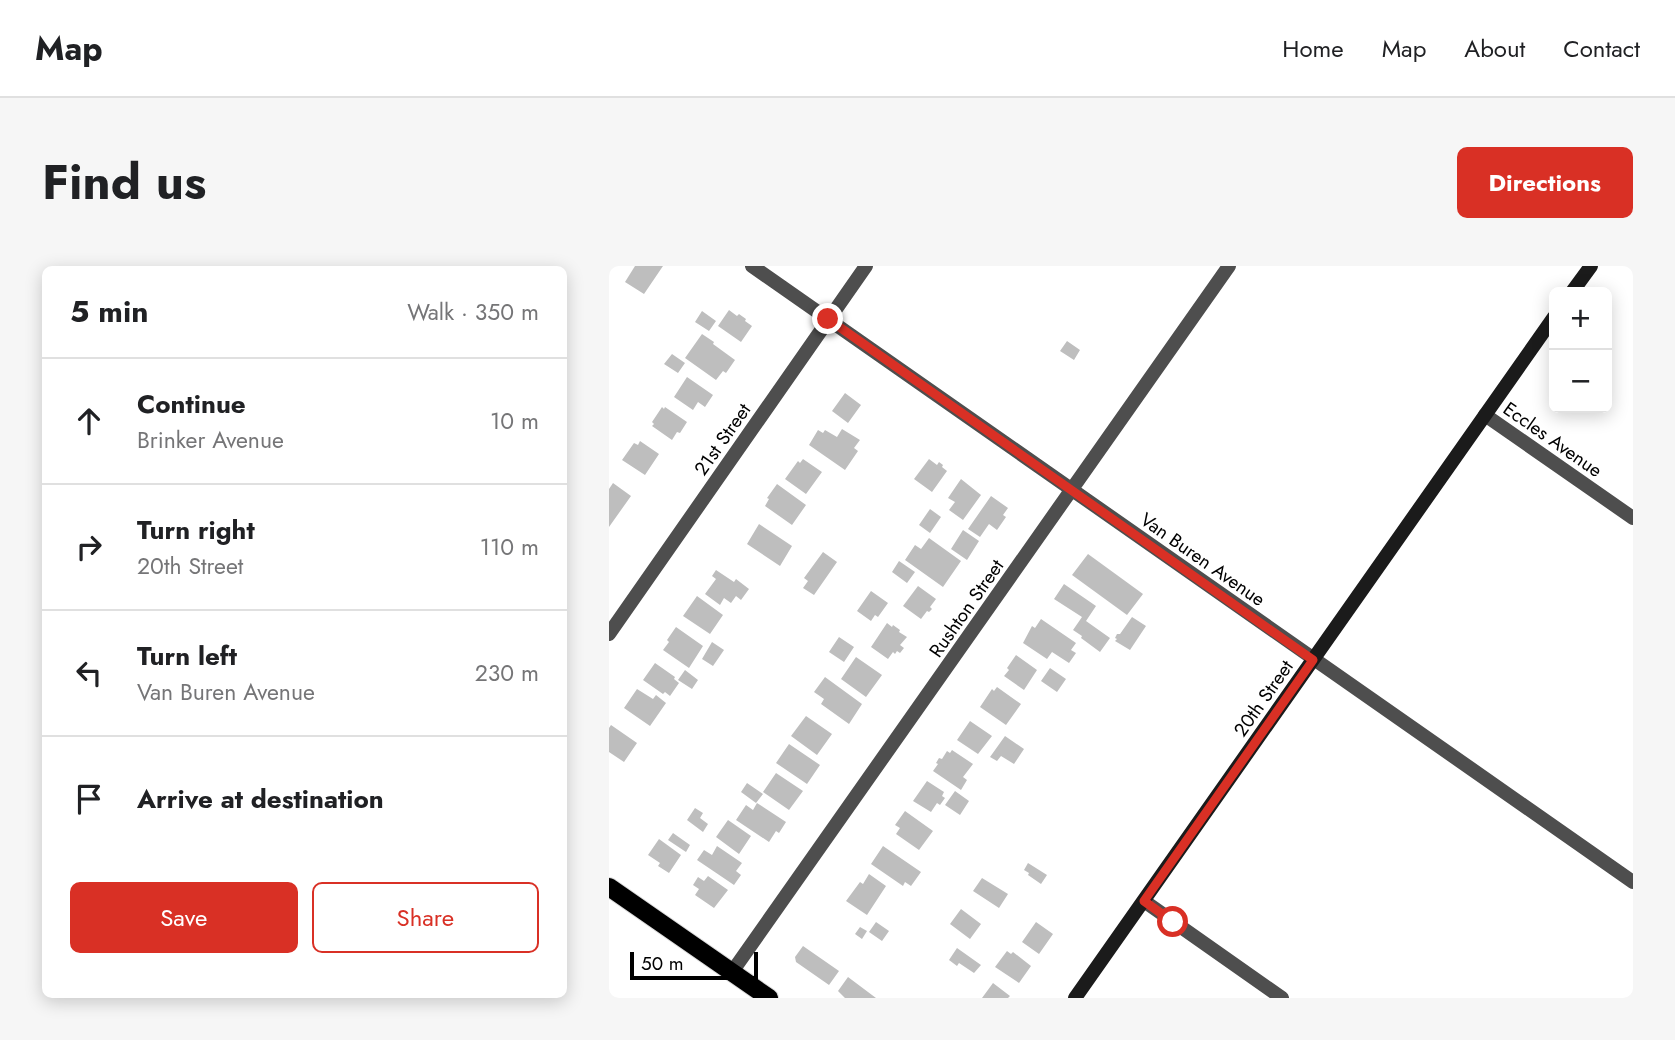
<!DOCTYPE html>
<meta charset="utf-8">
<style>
body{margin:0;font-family:Jost,sans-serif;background:#f6f6f6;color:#202124}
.controls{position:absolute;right:21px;top:21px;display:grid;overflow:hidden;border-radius:10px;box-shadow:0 4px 18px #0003}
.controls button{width:63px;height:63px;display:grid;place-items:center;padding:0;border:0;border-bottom:2px solid #e0e0e0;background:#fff;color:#202124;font:35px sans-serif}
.scale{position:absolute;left:21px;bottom:18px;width:128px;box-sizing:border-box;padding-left:7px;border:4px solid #000;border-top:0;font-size:19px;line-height:24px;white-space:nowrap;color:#000;-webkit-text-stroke:5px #fff;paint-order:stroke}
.stop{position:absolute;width:21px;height:21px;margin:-16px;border:5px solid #d93025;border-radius:50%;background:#fff}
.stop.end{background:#d93025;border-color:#fff;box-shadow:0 2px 7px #0008}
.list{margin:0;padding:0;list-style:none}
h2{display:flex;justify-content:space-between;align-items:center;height:91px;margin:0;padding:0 28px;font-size:30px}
h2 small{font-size:23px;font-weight:400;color:#757577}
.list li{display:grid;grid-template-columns:46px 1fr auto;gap:21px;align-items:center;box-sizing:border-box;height:126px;padding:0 28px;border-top:2px solid #e0e0e0}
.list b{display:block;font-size:26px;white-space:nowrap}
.list p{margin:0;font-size:23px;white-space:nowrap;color:#757577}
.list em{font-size:23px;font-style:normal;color:#757577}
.actions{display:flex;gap:14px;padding:21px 28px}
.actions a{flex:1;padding:16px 0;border:2px solid #d93025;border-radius:10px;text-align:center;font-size:24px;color:#d93025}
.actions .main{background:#d93025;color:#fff}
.icon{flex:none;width:38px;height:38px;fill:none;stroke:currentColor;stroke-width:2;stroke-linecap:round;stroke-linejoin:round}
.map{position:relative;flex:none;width:1024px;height:732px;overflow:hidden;border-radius:10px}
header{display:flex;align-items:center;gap:42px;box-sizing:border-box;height:98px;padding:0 35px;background:#fff;border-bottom:2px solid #e0e0e0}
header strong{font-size:33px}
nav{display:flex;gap:38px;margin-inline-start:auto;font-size:24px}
.intro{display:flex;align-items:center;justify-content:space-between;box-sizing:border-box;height:168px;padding:0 42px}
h1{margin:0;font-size:49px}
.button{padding:18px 32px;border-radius:10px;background:#d93025;color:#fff;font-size:24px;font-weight:700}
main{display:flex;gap:42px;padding:0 42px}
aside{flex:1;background:#fff;border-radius:10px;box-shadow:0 4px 18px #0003}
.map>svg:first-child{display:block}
.building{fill:#bebebe}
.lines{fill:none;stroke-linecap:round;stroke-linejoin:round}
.primary-casing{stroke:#dbdbdb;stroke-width:20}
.street{stroke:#4e4e4e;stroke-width:14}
.secondary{stroke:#1b1b1b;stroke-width:14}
.primary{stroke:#000;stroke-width:18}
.route{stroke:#d93025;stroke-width:9}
.labels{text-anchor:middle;stroke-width:5;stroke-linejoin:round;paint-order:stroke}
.street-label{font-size:19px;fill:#000;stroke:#fff}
</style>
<header>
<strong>Map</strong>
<nav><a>Home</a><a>Map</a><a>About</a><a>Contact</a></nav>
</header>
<div class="intro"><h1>Find us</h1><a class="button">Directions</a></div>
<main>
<aside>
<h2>5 min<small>Walk · 350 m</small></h2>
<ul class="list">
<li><svg class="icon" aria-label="ahead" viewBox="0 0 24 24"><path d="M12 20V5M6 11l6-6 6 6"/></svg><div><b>Continue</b><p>Brinker Avenue</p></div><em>10 m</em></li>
<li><svg class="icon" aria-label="right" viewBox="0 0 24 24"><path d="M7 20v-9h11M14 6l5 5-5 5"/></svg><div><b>Turn right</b><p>20th Street</p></div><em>110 m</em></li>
<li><svg class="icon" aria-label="left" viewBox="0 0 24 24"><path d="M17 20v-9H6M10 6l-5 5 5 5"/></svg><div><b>Turn left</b><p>Van Buren Avenue</p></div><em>230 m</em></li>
<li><svg class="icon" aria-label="arrive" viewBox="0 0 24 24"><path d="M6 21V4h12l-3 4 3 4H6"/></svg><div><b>Arrive at destination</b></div></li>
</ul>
<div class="actions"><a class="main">Save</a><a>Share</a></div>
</aside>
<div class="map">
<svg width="1024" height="732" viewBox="0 0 1024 732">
<rect width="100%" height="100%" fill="#fff"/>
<path class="building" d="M26 0H54L35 28 16 16Z
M120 44 128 50 130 48 137 53 136 55 143 60 132 76 109 60Z
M93 45 107 55 100 65 86 56Z
M93 68 105 76 104 78 126 94 117 107 114 105 107 114 76 92Z
M458 75 471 84 465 94 451 85Z
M63 88 76 97 69 107 55 98Z
M78 111 104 129 96 141 89 136 84 144 65 131Z
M236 127 252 139 239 157 223 145Z
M53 141 55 143 56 141 78 156 71 167 68 166 63 174 43 160 45 158 43 156Z
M233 163 251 174 245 182 249 185 236 204 200 179 209 164 214 167 216 164 228 171Z
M31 175 50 188 36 209 13 194 25 177 29 179Z
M194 193 213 206 197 228 176 213 189 195 191 197Z
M320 193 328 199 330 196 334 199 333 201 338 205 323 226 305 213Z
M352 213 372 229 354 254 340 244 346 236 339 232Z
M4 217 22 230 0 261V223Z
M168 218 197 239 183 259 156 240 160 233 158 232Z
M382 230 399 242 394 249 397 251 388 264 380 258 371 271 359 263Z
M321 243 332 251 321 267 310 259Z
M150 258 183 280 171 300 138 278Z
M354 264 370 275 358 294 342 283Z
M320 272 352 295 334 321 296 294 306 279 312 283Z
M214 286 228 296 205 329 194 322 199 315 195 312Z
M479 288 534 328 518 349 463 309Z
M290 295 306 306 298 317 283 306Z
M107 304 125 316 127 313 140 323 132 334 127 330 122 337 115 332 111 339 96 328 107 313 103 310Z
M455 318 487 340 477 355 501 372 491 386 472 372 473 370 464 364 473 351 445 333Z
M309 320 327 333 321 341 323 343 320 346 318 345 312 353 294 340Z
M262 325 279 337 269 351 266 349 262 355 248 345Z
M88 330 114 349 101 368 74 350Z
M523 351 537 360 521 384 506 375 508 373 506 372 508 368H511Z
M432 353 467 377 462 384 467 387 460 397 443 386 438 393 414 377 423 360 426 362Z
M278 357 283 361 284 359 291 364 290 366 298 371 291 379 295 382 291 387 288 385 286 388 284 386 279 393 262 381Z
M67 361 94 380 80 402 54 384 60 376 58 374Z
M230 371 245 381 235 396 220 386Z
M103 376 115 384 104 400 93 393Z
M407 389 428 404 415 424 395 410 400 404 398 402Z
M247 391 273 409 257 431 232 413Z
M46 397 66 411 65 413 70 417 61 430 56 426 54 428 34 414Z
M441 402 457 413 448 426 432 415Z
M76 404 89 414 83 423 69 414Z
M216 411 253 438 240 458 212 438 215 433 205 426Z
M388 421 412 438 397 459 371 441 383 423 385 425Z
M28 423 44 433 47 429 57 437 41 460 15 442Z
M197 450 223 468 208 489 182 470Z
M361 455 383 470 369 488 348 474Z
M2 459 28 477 15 496 0 486V462Z
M396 470 415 483 405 498 392 490 388 495 381 491Z
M180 478 211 499 198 518 167 497Z
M343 484 364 498 354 511 358 514 352 524 324 505 329 498 327 497 330 492 333 493 338 485 341 487Z
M167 507 194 525 180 544 154 526Z
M318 515 335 526 333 530 336 532 331 539 328 537 322 546 304 535Z
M138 517 154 528 147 537 132 526Z
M346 525 360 535 351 549 336 539Z
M148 537 177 556 170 567 167 565 160 576 127 554 137 539 144 544Z
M86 542 94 547 91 552 99 558 94 566 78 554Z
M296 545 324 565 310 584 287 568 291 562 286 559Z
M119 554 142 570 130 588 107 571Z
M64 567 81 579 77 586 59 574Z
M50 573 72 589 60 607 49 600 51 597 39 589Z
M108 580 133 597 127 605 132 609 125 619 88 594 95 584 103 589Z
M274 580 312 606 302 620 296 616 294 620 262 598Z
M419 597 438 609 432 618 419 609 420 607 415 604Z
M260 608 277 620 258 649 237 635 251 616 254 618Z
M99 610 119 624 105 642 86 629 90 623 84 619 89 611 95 615Z
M373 612 399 628 390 642 364 625Z
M352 643 372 658 361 673 341 658Z
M267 656 280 665 273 675 260 666Z
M427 656 444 668 430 688 413 676Z
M251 661 258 665 253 673 246 668Z
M194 680 230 705 220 719 187 696 186 691Z
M348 682 372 699 365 707 350 697 348 700 340 694Z
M398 685 402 688 404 686 422 700 410 717 386 701Z
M239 711 267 732H236L229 725Z
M384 717 401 730 399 732H373Z"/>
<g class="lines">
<g class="primary-casing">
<path id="primary" d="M0 621 160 732"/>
</g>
<path class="street" d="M143 0 1024 616
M876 149 1024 252
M0 368 257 0
M535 635 673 732
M123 706 620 0"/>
<path class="secondary" d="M963 26 982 0
M466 732 945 51"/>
<use href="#primary" class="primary"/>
</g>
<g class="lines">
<path class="route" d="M219 53 704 394 535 635 564 656"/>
</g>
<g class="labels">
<g class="street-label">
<text transform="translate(113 173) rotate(-55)" y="7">21st Street</text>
<text transform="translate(944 173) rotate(35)" y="7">Eccles Avenue</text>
<text transform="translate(594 293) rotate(35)" y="7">Van Buren Avenue</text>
<text transform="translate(357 342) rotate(-55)" y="7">Rushton Street</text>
<text transform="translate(654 432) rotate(-55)" y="7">20th Street</text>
</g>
</g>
</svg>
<div class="controls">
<button>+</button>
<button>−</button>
</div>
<div class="scale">50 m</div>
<div class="stop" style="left:564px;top:656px"></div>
<div class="stop end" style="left:219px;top:53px"></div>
</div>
</main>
